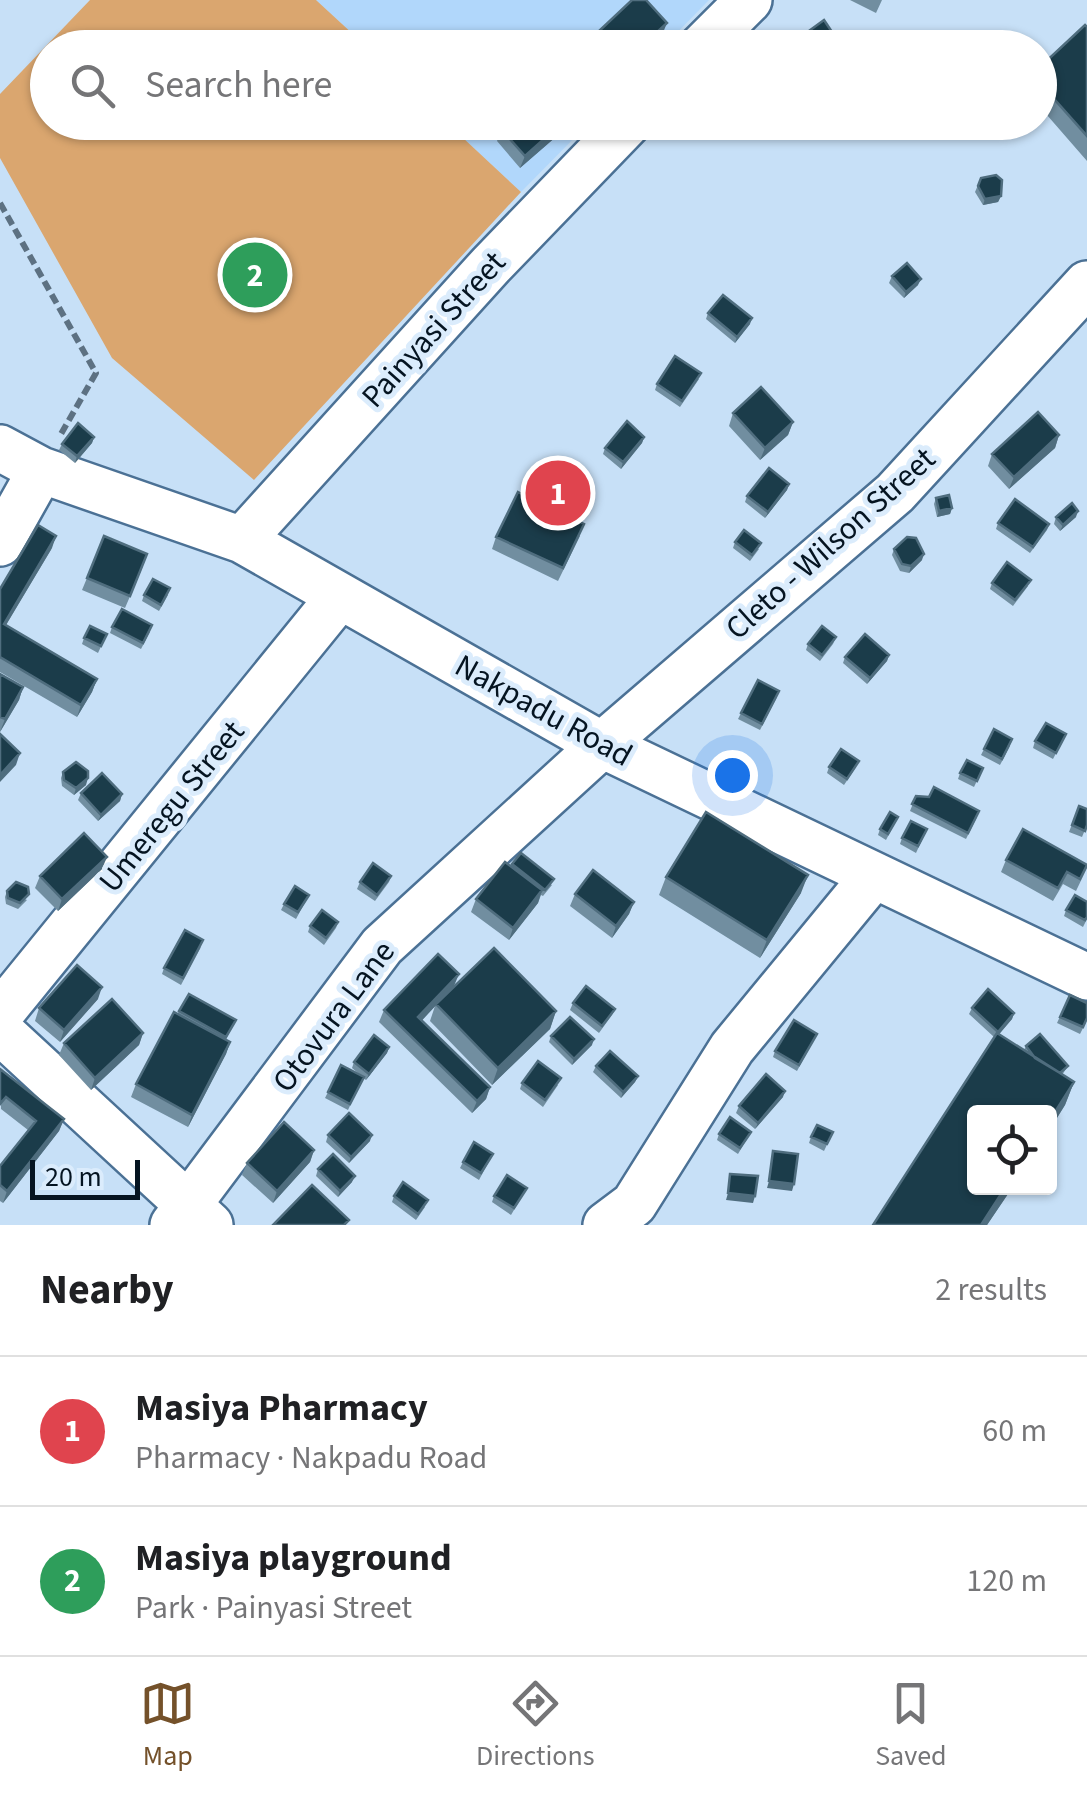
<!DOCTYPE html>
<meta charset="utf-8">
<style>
body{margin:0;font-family:"Source Sans 3",sans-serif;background:#f2f2f2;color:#202124}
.controls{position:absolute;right:30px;bottom:30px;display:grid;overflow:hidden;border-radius:10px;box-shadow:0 2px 8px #0004}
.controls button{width:90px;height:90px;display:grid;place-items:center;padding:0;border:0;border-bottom:2px solid #e0e0e0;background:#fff;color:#202124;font:50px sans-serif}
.scale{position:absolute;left:30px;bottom:25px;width:110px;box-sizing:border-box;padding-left:10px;border:5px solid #051421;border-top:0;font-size:28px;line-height:35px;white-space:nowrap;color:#051421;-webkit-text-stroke:8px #dbecfc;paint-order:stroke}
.you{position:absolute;left:732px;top:775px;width:35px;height:35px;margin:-25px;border:8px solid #fff;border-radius:50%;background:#1a73e8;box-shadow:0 0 0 15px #1a73e833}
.badge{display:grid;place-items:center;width:65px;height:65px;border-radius:50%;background:#74512a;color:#fff;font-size:32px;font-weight:700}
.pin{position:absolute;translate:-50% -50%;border:5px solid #fff;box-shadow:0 2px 10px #0006}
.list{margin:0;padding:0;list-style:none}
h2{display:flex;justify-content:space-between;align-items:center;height:130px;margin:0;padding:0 40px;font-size:42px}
h2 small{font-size:32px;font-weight:400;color:#757577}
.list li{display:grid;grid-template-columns:65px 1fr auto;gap:30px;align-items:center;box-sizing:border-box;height:150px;padding:0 40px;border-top:2px solid #e0e0e0}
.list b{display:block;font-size:38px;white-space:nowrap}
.list p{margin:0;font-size:32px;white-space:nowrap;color:#757577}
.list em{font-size:32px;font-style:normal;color:#757577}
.icon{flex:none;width:55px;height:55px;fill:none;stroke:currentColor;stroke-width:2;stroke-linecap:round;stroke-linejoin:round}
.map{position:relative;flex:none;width:1087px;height:1225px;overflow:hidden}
.search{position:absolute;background:#fff;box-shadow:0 2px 8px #0004;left:30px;right:30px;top:30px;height:110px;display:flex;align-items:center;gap:25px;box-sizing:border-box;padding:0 35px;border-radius:55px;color:#757577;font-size:38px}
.sheet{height:430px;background:#fff}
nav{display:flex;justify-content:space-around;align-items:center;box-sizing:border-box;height:140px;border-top:2px solid #e0e0e0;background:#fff;font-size:28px;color:#757577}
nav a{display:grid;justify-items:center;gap:5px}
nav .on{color:#74512a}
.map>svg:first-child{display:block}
.built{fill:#b1d7fb}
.green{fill:#daa66f}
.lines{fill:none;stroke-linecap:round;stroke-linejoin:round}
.minor-casing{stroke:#4b7195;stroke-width:50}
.path{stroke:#5d7182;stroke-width:6;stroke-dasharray:10 5;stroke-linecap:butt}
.minor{stroke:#fff;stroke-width:45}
.wall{fill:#718ea0}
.shaded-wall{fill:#4f6d7e}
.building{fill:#1b3c4a;stroke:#4f6d7e;stroke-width:2.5}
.labels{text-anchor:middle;stroke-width:10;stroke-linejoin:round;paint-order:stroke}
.street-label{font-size:32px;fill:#051421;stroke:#dbecfc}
</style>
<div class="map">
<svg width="1087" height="1225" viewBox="0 0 1087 1225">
<rect width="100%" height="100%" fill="#c7e0f7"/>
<path class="built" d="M316 0H709L662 48 367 47Z
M447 123H589L521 192Z"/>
<path class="green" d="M90 0H316L367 47 48 48V122L447 123 521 192 254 480 112 358 0 158V94Z"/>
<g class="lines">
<g class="minor-casing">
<path id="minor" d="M701 48 749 0
M0 448 41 470 242 540 602 745 1087 977
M242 540 491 265 629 122
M0 543 41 470
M0 1014 340 596
M0 1031 210 1225
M173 1225 382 946 602 745 895 493 1087 284
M606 1225 634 1204 732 1048 872 878"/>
</g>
<path class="path" d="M0 203 96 373 61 434"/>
<use href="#minor" class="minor"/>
</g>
<path class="wall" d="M850 0H882L876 13Z
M1087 27V161L1040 107V67Z
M802 36 840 44 839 48H803L800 42Z
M509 122H573L520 168 497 141 501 129Z
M981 178 1001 196 998 202 983 205 975 192Z
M892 276 918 285 904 298 889 283Z
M708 313 750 324 735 343 706 319Z
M699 379 680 407 655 390 657 384Z
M733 413 793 422 788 435 760 460 729 426Z
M1059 435 1055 448 1009 489 988 466 992 454Z
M94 437 92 443 75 463 59 450 62 444Z
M644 437 642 443 621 469 603 454 605 448Z
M789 484 787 490 765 518 745 502 747 496Z
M936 498 952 508 950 514 937 517 934 504Z
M1056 517H1076L1060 531 1054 524Z
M998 523 1049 524 1047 530 1030 553 996 529Z
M580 536 558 581 492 549 496 537Z
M735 542 759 549 750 561 733 548Z
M52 548 6 625 97 679 92 692 77 717 0 672V589Z
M894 549 922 560 909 573 900 571 892 555Z
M143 566 125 608 82 590 87 578Z
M992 583 1028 586 1013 606 990 589Z
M144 595H168L159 611 142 601Z
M112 627 150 632 141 649 110 633Z
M836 637 833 644 820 661 806 650 808 644Z
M84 638 104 640 98 653 82 644Z
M889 655 887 661 867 684 843 663 845 657Z
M0 674 23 687 19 700 0 732Z
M777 697 760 730 738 719 741 713Z
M1066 734 1053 759 1033 748 1035 741Z
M1010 746 1000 765 981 755 984 749Z
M829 767H856L844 785 827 773Z
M983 768 974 787 958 779 960 773Z
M63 772 86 785 74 795 62 786 61 778Z
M81 793 122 794 120 801 98 821 78 800Z
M916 796 977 817 966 839 910 811Z
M1079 806 1087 825 1082 837 1069 832Z
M898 817 886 840 878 835 880 829Z
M927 829 916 853 900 844 902 838Z
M1006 860 1087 868 1076 891 1063 884 1053 901 1001 872Z
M512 864 552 885 543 896 541 895 538 903 509 940 471 912 476 899Z
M102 869 58 911 35 888 40 876Z
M391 876 389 882 375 901 357 889 360 882Z
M666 877 801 893 760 958 659 895Z
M7 891 27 900 18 909 6 904 5 897Z
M575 894 634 902 629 914 612 938 570 906Z
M309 895 296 919 281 910 284 904Z
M1066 910 1087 919 1083 927 1064 916Z
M338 922 336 928 324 945 308 932 310 926Z
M201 947 181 985 162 974 164 968Z
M455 986 556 1011 550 1029 492 1085 430 1021 435 1006 422 1020 490 1087 486 1099 472 1113 379 1022 384 1010Z
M988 989 1014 1013 1012 1019 999 1034 1024 1050 1026 1046 1040 1034 1068 1066 1062 1075 1074 1082 1065 1105 1050 1129V1112H974V1188H1012L987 1225H873L994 1037 969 1014 972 1008Z
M189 994 236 1020 226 1039 230 1042 226 1054 188 1127 131 1097 136 1084Z
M1070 995 1087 1020 1080 1034 1057 1023Z
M98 999 60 1042 35 1021 39 1008Z
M573 1003 615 1009 612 1015 599 1033 570 1010Z
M143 1033 139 1045 91 1090 59 1055 64 1043Z
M817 1034 797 1071 773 1057 775 1051Z
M551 1036 592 1045 572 1065 549 1042Z
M389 1047 387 1053 366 1080 363 1078 348 1110 325 1098 328 1092 359 1074 352 1068 354 1062Z
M596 1066 638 1076 635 1082 621 1098 593 1072Z
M0 1069 64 1119 59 1131 3 1203 0 1201V1166L28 1130 1 1109Z
M522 1083 558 1085 543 1107 520 1089Z
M783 1097 755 1129 736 1113 739 1106Z
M751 1132 738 1154 717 1140 719 1134Z
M833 1132 824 1151 809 1143 811 1137Z
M328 1135 370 1141 349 1163 326 1142Z
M314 1150 310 1162 273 1203 242 1175 247 1163Z
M493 1154 479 1180 460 1168 463 1162Z
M318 1169 352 1182 338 1197 316 1176Z
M527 1188 511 1215 492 1202 494 1196Z
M394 1196 425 1207 416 1220 392 1202Z"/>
<path class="shaded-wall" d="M667 23 662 35 649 48H640Z
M563 122H573L520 168 525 156Z
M1001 196 998 202 983 205 985 199Z
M921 279 918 285 904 298 906 292Z
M752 318 750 324 735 343 737 337Z
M793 422 788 435 760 460 765 448Z
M1059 435 1055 448 1009 489 1014 477Z
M94 437 92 443 75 463 77 456Z
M644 437 642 443 621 469 623 462Z
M789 484 787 490 765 518 768 512Z
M952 508 950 514 937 517 939 511Z
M1078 511 1076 517 1060 531 1063 525Z
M56 536 52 548 0 635 4 624Z
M924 554 922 560 909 573 911 566Z
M889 655 887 661 867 684 870 678Z
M97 679 92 692 77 717 81 705Z
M23 687 19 700 0 732 5 719Z
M20 753 16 765 0 782V775Z
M88 778 86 785 74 795 76 788Z
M122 794 120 801 98 821 101 815Z
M107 857 102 869 58 911 62 899Z
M808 875 801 893 760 958 767 940Z
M542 890 538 903 509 940 513 928Z
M634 902 629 914 612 938 616 926Z
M459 974 454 986 414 1029 418 1017Z
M102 987 98 999 60 1042 64 1030Z
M556 1011 550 1029 492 1085 498 1068Z
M1014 1013 1012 1019 996 1038 998 1032Z
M143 1033 139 1045 91 1090 95 1078Z
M594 1039 592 1045 572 1065 574 1059Z
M230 1042 226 1054 188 1127 192 1115Z
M389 1047 387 1053 366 1080 369 1074Z
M638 1076 635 1082 621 1098 623 1092Z
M1074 1082 1065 1105 1050 1129V1120Z
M490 1087 486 1099 472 1113 477 1101Z
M785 1091 783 1097 755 1129 758 1123Z
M64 1119 59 1131 3 1203 7 1191Z
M372 1135 370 1141 349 1163 351 1157Z
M314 1150 310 1162 273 1203 277 1191Z
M355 1176 352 1182 338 1197 340 1191Z
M769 1181 794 1184 792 1191 767 1188Z
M1005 1188H1012L987 1225H981Z
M728 1193 755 1196 753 1203 726 1200Z"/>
<path class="building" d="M632 0H646L667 23 640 48H581Z
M824 20 840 44 835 48H810L802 36Z
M1085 25 1087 27V136L1040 83V67Z
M509 122H563L525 156 501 129Z
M996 175 1002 180 1001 196 985 199 978 186 981 178Z
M907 263 921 279 906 292 892 276Z
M723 295 752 318 737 337 708 313Z
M675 356 701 373 682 401 657 384Z
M761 387 793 422 765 448 733 413Z
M1038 412 1059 435 1014 477 992 454Z
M627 421 644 437 623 462 605 448Z
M78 423 94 437 77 456 62 444Z
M769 468 789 484 768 512 747 496Z
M518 492 584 524 563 568 496 537Z
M949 495 952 508 939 511 936 498Z
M1015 499 1049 524 1033 547 998 523Z
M1072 503 1078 511 1063 525 1056 517Z
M38 525 56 536 4 624 97 679 81 705 0 657V589Z
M744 530 761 543 752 555 735 542Z
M104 536 147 554 130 596 87 578Z
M907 537 916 538 924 554 911 566 902 564 894 549Z
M1007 562 1031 580 1015 600 992 583Z
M153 579 170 588 161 605 144 595Z
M122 609 152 625 143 643 112 627Z
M90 626 107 634 101 646 84 638Z
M822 626 836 637 822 655 808 644Z
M865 634 889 655 870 678 845 657Z
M0 674 23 687 5 719 0 717Z
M758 680 779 691 762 724 741 713Z
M1046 723 1066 734 1056 753 1035 741Z
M994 729 1012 739 1002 759 984 749Z
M0 734 20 753 0 775Z
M841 749 859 761 847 779 829 767Z
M967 760 983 768 977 781 960 773Z
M76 762 88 771V778L76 788 64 780 63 772Z
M102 773 122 794 101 815 81 793Z
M934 787 979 811 968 833 912 804 916 796 929 797Z
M1079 806 1087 809V825L1085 831 1072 825Z
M706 812 808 875 767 940 666 877Z
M890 812 898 817 888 834 880 829Z
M911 821 927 829 918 846 902 838Z
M1023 829 1087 865 1080 879 1067 872 1058 888 1006 860Z
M84 833 107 857 62 899 40 876Z
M521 853 554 879 545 890 512 864Z
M505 862 542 890 513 928 476 899Z
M373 863 391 876 377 895 360 882Z
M593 870 634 902 616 926 575 894Z
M16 882 28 887 29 894 20 903 8 898 7 891Z
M295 886 309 895 298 912 284 904Z
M1075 895 1087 902V917L1085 920 1066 910Z
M322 910 338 922 326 938 310 926Z
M185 930 203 940 183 978 164 968Z
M494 948 556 1011 498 1068 436 1004Z
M438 954 459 974 418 1017 490 1087 477 1101 384 1010Z
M77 965 102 987 64 1030 39 1008Z
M586 986 615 1009 602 1026 573 1003Z
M988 989 1014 1013 998 1032 972 1008Z
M189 994 236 1020 226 1037 179 1011Z
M1070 995 1087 1003V1018L1083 1027 1060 1017Z
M112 999 143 1033 95 1078 64 1043Z
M174 1012 230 1042 192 1115 136 1084Z
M570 1017 594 1039 574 1059 551 1036Z
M794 1020 817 1034 799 1065 775 1051Z
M997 1033 1074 1082 1050 1120V1112H974V1188H1005L981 1225H873Z
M1040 1034 1068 1066 1060 1073 1035 1058 1026 1046Z
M374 1035 389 1047 369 1074 354 1062Z
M610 1051 638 1076 623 1092 596 1066Z
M538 1061 561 1078 545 1100 522 1083Z
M341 1065 364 1077 350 1104 328 1092Z
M0 1069 64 1119 7 1191 0 1185V1166L36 1121 6 1097 0 1104Z
M766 1074 785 1091 758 1123 739 1106Z
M349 1113 372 1135 351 1157 328 1135Z
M730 1117 751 1132 740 1148 719 1134Z
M284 1122 314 1150 277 1191 247 1163Z
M817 1125 833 1132 827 1144 811 1137Z
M474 1142 493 1154 481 1173 463 1162Z
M773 1151 798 1154 794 1184 769 1181Z
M333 1154 355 1176 340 1191 318 1169Z
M730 1174 758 1176 755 1196 728 1193Z
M507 1175 527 1188 514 1208 494 1196Z
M403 1182 428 1200 418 1214 394 1196Z
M312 1185 349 1220 344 1225H273Z"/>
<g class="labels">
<g class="street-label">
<text transform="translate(433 329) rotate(-48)" y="11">Painyasi Street</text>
<text transform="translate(830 543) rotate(-42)" y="11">Cleto - Wilson Street</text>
<text transform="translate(544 710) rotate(29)" y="11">Nakpadu Road</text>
<text transform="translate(171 806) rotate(-51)" y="11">Umeregu Street</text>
<text transform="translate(333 1016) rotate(-53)" y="11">Otovura Lane</text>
</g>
</g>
</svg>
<div class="controls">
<button><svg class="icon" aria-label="locate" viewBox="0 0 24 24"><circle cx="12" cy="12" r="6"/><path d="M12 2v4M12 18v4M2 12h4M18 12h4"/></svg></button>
</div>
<div class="scale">20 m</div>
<div class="you"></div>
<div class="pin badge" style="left:558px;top:493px;background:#e0444e">1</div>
<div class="pin badge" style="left:255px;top:275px;background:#2e9e5b">2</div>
<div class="search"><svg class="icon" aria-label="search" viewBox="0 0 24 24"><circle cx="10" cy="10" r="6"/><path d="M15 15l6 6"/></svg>Search here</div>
</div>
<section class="sheet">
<h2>Nearby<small>2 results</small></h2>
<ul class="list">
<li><span class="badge" style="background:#e0444e">1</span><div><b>Masiya Pharmacy</b><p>Pharmacy · Nakpadu Road</p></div><em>60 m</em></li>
<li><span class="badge" style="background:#2e9e5b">2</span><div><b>Masiya playground</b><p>Park · Painyasi Street</p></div><em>120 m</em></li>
</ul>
</section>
<nav>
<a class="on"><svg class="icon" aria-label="map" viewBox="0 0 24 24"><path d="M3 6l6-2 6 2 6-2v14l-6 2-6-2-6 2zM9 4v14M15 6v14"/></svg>Map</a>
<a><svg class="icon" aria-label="directions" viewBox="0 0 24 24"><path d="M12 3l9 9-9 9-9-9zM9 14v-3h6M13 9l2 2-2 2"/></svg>Directions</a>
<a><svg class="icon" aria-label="saved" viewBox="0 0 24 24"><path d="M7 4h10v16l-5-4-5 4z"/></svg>Saved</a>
</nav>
